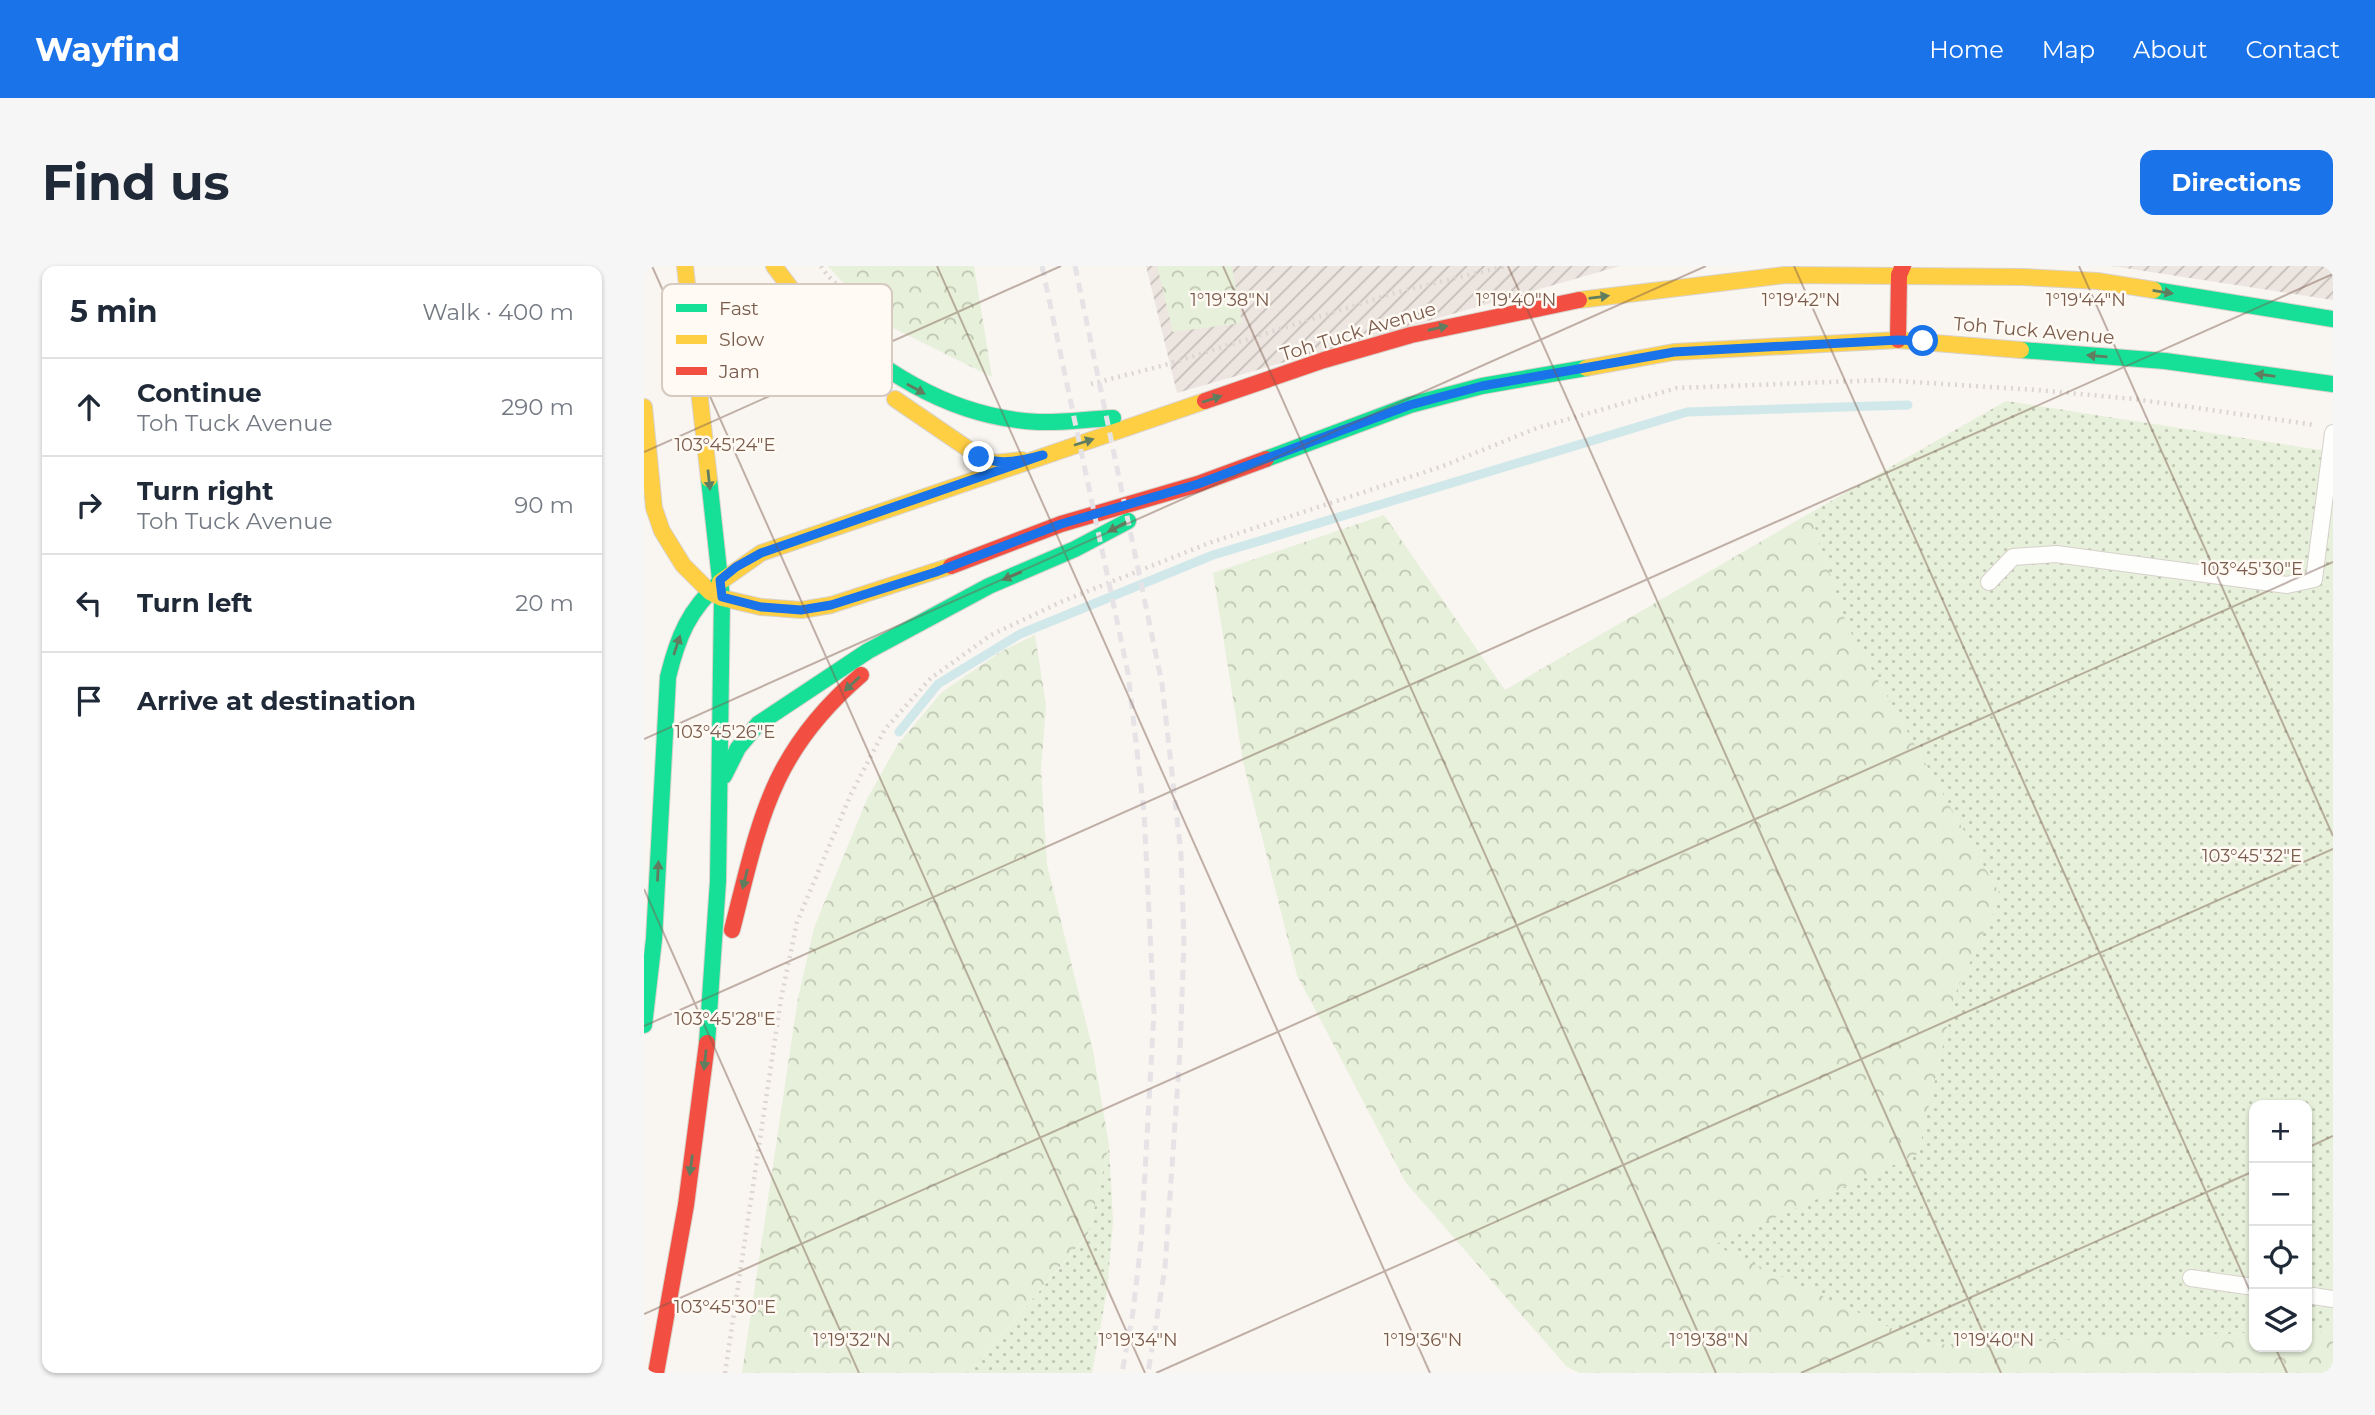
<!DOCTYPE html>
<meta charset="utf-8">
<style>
body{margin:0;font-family:Montserrat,sans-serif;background:#f6f6f7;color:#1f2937}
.controls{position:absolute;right:21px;bottom:21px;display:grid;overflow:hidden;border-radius:14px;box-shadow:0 2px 5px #0004}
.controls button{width:63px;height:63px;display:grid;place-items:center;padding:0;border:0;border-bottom:2px solid #e0e1e3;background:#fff;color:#1f2937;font:35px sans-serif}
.stop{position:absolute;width:21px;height:21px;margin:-16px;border:5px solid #1a73e8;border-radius:50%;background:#fff}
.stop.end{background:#1a73e8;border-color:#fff;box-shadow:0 2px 7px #0008}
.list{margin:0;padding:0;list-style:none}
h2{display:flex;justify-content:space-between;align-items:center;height:91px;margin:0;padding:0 28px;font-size:30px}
h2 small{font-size:23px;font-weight:400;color:#747a83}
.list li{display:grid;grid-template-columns:46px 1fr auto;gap:21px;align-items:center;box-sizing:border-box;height:98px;padding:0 28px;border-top:2px solid #e0e1e3}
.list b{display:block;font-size:26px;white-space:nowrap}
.list p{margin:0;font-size:23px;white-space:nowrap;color:#747a83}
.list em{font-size:23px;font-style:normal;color:#747a83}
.icon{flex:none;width:38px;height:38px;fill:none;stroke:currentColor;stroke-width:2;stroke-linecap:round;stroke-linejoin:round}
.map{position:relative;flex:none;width:1689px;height:1107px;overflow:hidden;border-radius:14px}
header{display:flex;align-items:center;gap:42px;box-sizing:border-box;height:98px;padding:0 35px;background:#1a73e8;color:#fff}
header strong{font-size:33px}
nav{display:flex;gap:38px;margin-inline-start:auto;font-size:24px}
.intro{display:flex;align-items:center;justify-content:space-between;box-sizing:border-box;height:168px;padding:0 42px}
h1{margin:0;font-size:49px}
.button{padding:18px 32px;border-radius:14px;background:#1a73e8;color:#fff;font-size:24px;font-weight:700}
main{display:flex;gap:42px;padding:0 42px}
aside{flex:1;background:#fff;border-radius:14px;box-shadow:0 2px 5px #0004}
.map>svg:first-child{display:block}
.industrial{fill:url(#industrial-furrows)}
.grass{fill:url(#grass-dots)}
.forest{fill:url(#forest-crowns)}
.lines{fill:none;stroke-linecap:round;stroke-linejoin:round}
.stream{stroke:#d0e8ea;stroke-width:9}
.lane-casing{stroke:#d7d1cb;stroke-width:18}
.fast-casing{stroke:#d9d2cb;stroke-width:18}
.slow-casing{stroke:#d9d2cb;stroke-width:18}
.jam-casing{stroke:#d9d2cb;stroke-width:18}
.path{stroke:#dcd5d0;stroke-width:4.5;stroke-dasharray:2 5;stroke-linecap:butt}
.lane{stroke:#fefefd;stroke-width:16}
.fast{stroke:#16e098;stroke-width:16}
.slow{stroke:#ffcf43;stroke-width:16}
.jam{stroke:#f24e42;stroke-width:16}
.rail{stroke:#e6e3e7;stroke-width:5;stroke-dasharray:10 7;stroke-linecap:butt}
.oneway{fill:#617d60}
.route{stroke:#1a73e8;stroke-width:9}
.ticks{fill:none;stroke:#7a5c4d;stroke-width:2;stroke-opacity:0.45}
.labels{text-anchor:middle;stroke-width:5;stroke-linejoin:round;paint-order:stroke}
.street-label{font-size:19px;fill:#7a5c4d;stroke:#fffaf3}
.key{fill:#fffaf3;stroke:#d7cbc1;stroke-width:2}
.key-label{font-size:19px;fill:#7a5c4d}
.ticks-label{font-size:18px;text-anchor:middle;fill:#7a5c4d;stroke:#fffaf3;stroke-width:5;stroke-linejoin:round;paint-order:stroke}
</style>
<header>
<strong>Wayfind</strong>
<nav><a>Home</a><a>Map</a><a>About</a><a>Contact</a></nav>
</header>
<div class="intro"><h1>Find us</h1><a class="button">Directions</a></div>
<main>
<aside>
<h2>5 min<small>Walk · 400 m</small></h2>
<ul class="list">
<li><svg class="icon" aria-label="ahead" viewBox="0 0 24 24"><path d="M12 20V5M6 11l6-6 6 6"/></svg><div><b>Continue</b><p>Toh Tuck Avenue</p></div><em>290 m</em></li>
<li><svg class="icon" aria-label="right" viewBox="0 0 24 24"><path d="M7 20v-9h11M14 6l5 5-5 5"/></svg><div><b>Turn right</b><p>Toh Tuck Avenue</p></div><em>90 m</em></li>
<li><svg class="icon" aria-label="left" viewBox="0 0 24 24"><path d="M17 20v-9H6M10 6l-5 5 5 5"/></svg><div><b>Turn left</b></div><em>20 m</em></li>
<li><svg class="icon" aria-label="arrive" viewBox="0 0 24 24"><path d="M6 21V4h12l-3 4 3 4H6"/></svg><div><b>Arrive at destination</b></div></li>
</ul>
</aside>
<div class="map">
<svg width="1689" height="1107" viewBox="0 0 1689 1107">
<defs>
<pattern id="industrial-furrows" width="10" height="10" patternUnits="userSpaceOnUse" patternTransform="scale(1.75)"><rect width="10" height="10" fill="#ede5e0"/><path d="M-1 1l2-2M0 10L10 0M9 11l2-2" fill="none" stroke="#c5bdb8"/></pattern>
<pattern id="grass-dots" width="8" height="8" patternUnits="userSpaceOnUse" patternTransform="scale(1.75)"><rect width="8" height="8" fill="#e7f0db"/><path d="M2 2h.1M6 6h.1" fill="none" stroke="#c0c6b4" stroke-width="1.8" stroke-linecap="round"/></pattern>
<pattern id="forest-crowns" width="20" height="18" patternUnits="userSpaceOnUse" patternTransform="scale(1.75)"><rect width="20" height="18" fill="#e7f0db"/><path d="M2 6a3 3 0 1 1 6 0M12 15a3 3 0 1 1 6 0" fill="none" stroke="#c0c6b4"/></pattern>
</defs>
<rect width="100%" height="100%" fill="#f9f5f0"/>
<path class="industrial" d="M502 0H976L533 127Z
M1468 0H1689V34Z"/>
<path class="grass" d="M1362 135 1689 186V1065L1663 1066V839H1610V1067L1283 1079 1069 979 1274 888 1310 730 1357 630 1203 360 1166 247Z
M465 879 469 956 463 1025 448 1107H325L444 969Z"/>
<path class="forest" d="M184 0H330L348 111 231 53Z
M513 0H588L598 57 529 66Z
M1166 247 1203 360 1357 630 1310 730 1274 888 1070 979 1283 1079 1610 1067V1081H1663V1066L1689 1065V1107H936L923 1101 762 917 653 709 599 496 569 307 740 249 861 424Z
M391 369 402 439 397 504 403 599 449 785 465 879 444 968 325 1107H98L154 732 170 662 223 533 254 478 298 426 358 385Z"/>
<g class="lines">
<path class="stream" d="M255 466 294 418 376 368 569 289 1043 146 1264 139"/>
<g class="lane-casing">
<path id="lane" d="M1345 316 1369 291 1412 288 1643 319 1670 313 1689 167
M1547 1012 1610 1021
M1663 1029 1689 1033"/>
</g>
<g class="fast-casing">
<path id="fast" d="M1510 24 1689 53
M158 39C231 97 296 151 394 156 419 157 444 153 469 152
M1377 84 1521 95 1689 118
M622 193 766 139 838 120 942 102
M80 510 94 482 114 458 224 385 345 320 431 283 484 255
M0 759 10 673 24 411C34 370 45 344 76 316
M63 777 74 615 78 332 65 213"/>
</g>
<g class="slow-casing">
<path id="slow" d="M41 0 65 213
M130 0 173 57
M935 34 1141 9 1379 11 1453 15 1510 24
M942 102 1030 86 1254 74 1377 84
M251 133 336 191 350 197 378 194
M0 141 10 242 18 265 39 299 66 326 78 332 117 341 157 344 187 339 307 300
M76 316 117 287 561 135"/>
</g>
<g class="jam-casing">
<path id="jam" d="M1254 74 1255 9 1259 0
M561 135 680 94 767 69 935 34
M307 300 417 258 554 218 622 193
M88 664C116 554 126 487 217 409
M12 1107 42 939 63 777"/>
</g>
<path class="path" d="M177 0 183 9 207 32
M447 118 521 99 754 26 862 0
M81 1107 137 733 153 656 207 528 241 463 287 412 347 369 419 335 565 277 799 200 893 162 1033 122 1238 114 1393 124 1490 133 1671 159"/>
<use href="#lane" class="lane"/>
<use href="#fast" class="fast"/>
<use href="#slow" class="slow"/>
<use href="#jam" class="jam"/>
<path class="rail" d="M398 0 484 407 500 546 510 746 497 977 489 1046 478 1107
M431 0 518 418 537 588 540 676 536 785 521 1002 504 1107"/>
</g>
<defs><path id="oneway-solid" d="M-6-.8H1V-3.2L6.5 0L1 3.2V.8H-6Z" transform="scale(1.75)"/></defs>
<g class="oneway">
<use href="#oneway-solid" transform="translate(1519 26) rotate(9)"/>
<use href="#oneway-solid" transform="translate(955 31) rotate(-7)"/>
<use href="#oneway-solid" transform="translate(794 62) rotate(-13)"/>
<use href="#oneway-solid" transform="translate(1453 90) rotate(-175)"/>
<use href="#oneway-solid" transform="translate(1621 109) rotate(-172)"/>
<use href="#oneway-solid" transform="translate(272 123) rotate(29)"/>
<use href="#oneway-solid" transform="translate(568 133) rotate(-18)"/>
<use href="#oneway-solid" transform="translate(440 176) rotate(-18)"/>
<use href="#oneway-solid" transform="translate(65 214) rotate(84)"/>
<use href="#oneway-solid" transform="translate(473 261) rotate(152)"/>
<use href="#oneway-solid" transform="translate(368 310) rotate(157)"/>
<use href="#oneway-solid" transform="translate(33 379) rotate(-72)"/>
<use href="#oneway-solid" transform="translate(208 418) rotate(137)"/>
<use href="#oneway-solid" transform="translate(14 605) rotate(-87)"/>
<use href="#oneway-solid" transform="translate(101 613) rotate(104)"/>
<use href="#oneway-solid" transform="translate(61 794) rotate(96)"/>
<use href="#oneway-solid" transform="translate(47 899) rotate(98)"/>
</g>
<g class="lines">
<path class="route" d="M335 191C358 200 376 194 399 189L117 287 92 301 76 314 78 331 117 341 157 344 187 339 292 306 417 258 554 218 766 139 838 120 1030 86 1254 74 1279 75"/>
</g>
<path class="ticks" d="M8 0 501 1107M293 0 786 1107M579 0 1072 1107M864 0 1357 1107M1150 0 1610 1034M1435 0 1689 570M0 186 417 0M0 473 1062 0M0 623 215 1107M0 760 1689 8M1663 882 1689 870M0 1048 1689 296M1631 1081 1643 1107M512 1107 1689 583M1157 1107 1610 905"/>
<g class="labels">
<g class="street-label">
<text transform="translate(1390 64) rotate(5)" y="7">Toh Tuck Avenue</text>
<text transform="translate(714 65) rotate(-17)" y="7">Toh Tuck Avenue</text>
</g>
</g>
<rect x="18" y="18" width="230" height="112" rx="10" class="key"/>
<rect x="32" y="38" width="31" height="8" fill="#16e098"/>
<rect x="32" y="69" width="31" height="9" fill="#ffcf43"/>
<rect x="32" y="101" width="31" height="8" fill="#f24e42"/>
<g class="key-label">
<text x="75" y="49">Fast</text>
<text x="75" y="80">Slow</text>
<text x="75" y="112">Jam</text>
</g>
<g class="ticks-label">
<text x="586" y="40">1°19'38"N</text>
<text x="872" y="40">1°19'40"N</text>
<text x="1157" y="40">1°19'42"N</text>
<text x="1442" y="40">1°19'44"N</text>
<text x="81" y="185">103°45'24"E</text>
<text x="1608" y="309">103°45'30"E</text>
<text x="81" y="472">103°45'26"E</text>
<text x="1608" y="596">103°45'32"E</text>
<text x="81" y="759">103°45'28"E</text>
<text x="81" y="1047">103°45'30"E</text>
<text x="208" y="1080">1°19'32"N</text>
<text x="494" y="1080">1°19'34"N</text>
<text x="779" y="1080">1°19'36"N</text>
<text x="1065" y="1080">1°19'38"N</text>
<text x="1350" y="1080">1°19'40"N</text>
</g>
</svg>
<div class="controls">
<button>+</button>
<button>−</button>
<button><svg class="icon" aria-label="locate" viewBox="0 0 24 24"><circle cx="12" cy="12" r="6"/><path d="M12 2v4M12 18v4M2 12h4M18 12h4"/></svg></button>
<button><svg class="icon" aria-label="layers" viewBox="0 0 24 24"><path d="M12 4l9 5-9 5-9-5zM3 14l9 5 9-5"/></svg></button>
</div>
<div class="stop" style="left:1279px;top:75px"></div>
<div class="stop end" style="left:335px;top:191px"></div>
</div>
</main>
